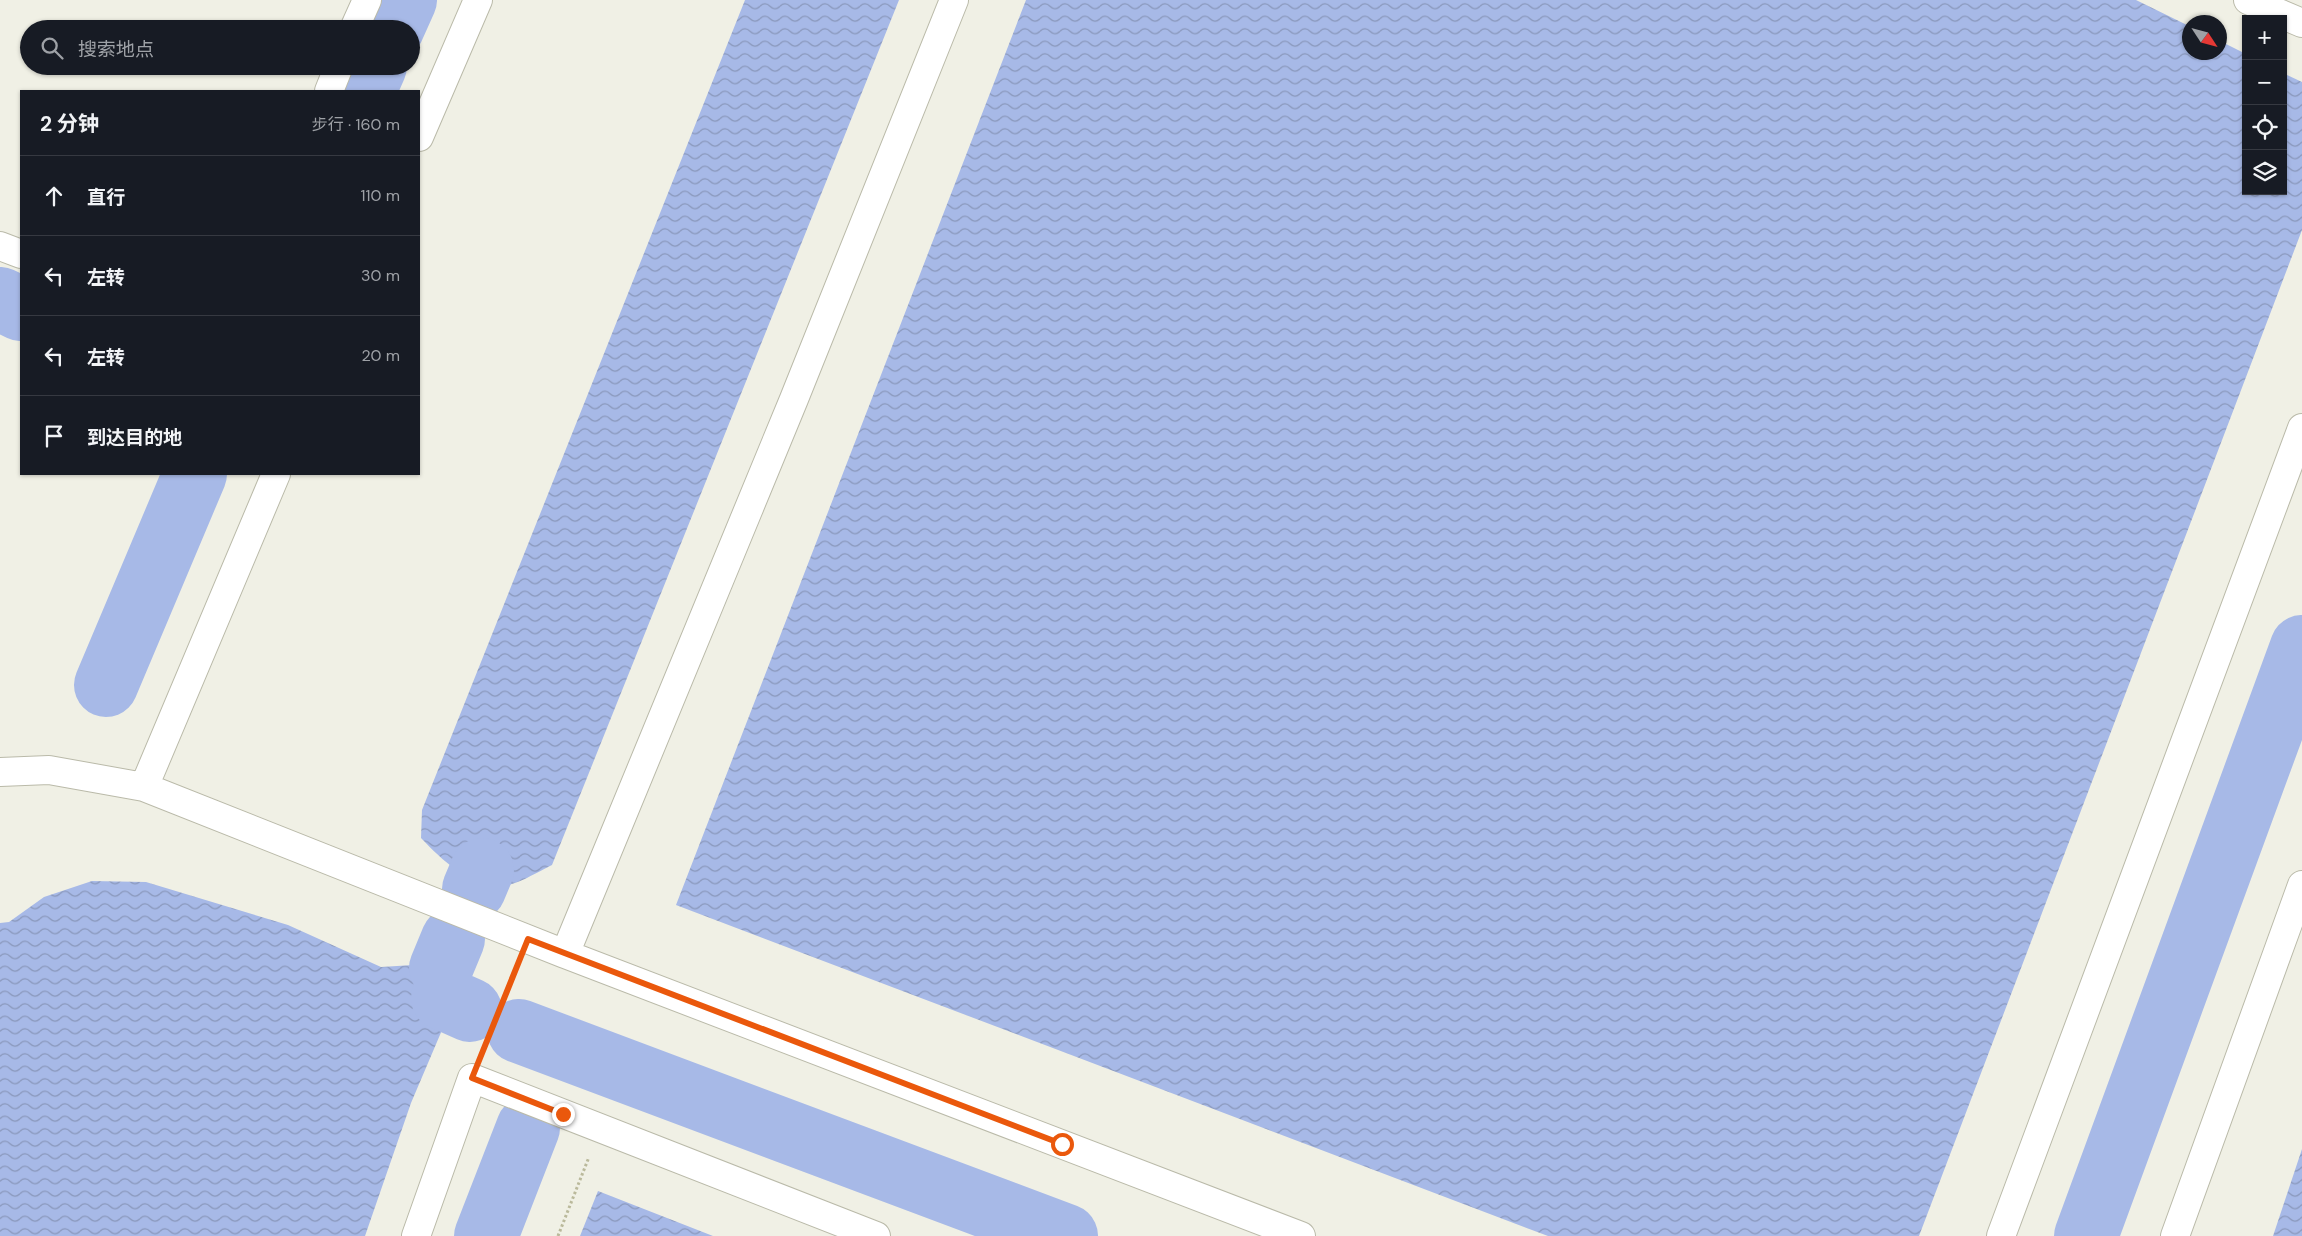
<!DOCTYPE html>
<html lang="zh">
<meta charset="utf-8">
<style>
body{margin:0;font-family:"DM Sans","Noto Sans SC",sans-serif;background:#242831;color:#f1f3f6}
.controls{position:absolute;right:15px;top:15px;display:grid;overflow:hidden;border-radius:0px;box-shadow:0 1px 4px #0004}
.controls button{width:45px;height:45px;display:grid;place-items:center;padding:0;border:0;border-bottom:1px solid #363941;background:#171b24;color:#f1f3f6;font:25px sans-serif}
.compass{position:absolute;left:2182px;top:15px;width:45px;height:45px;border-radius:50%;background:#171b24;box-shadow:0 1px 4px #0004;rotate:126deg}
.stop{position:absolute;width:15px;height:15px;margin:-11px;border:4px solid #ea580c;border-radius:50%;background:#fff}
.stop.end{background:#ea580c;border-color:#fff;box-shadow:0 1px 5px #0008}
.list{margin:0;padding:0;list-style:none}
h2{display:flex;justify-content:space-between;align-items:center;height:65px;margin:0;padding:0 20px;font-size:21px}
h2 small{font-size:16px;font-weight:400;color:#9ea1a6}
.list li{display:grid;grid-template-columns:32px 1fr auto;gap:15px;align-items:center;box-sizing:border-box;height:80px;padding:0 20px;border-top:1px solid #363941}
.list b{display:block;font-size:19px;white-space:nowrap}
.list em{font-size:16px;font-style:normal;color:#9ea1a6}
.icon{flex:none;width:28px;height:28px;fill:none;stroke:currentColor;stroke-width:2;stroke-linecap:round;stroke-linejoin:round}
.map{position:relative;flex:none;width:2302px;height:1236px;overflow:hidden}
.search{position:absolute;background:#171b24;box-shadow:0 1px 4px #0004;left:20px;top:20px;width:400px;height:55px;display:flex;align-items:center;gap:12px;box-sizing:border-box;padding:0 18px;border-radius:28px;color:#9ea1a6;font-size:19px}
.panel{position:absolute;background:#171b24;box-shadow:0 1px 4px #0004;left:20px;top:90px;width:400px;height:385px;border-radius:0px}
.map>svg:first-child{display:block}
.water{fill:url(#water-waves)}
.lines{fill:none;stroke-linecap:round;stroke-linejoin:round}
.river{stroke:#a7b9e7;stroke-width:64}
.street-casing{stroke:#babaa9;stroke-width:30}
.path{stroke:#bab99b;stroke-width:3;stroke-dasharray:2.5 2.5;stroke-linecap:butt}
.street{stroke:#fff;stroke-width:28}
.route{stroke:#ea580c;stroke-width:6}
</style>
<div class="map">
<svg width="2302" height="1236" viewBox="0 0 2302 1236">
<defs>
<pattern id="water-waves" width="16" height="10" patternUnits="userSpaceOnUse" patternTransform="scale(1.25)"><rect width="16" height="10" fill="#a7b9e7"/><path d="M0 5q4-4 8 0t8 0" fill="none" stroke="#8a98bc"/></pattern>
</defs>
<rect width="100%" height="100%" fill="#f0f0e5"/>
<path class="water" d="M745 0H899L552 865C541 870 517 885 506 885 470 887 444 862 421 838L422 810Z
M1026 0H2136L2189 26 2190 52H2220V41L2246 54V191H2283V73L2302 82V230L1919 1236H1548L676 905Z
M92 881 146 882 288 925 381 967 413 965 433 957 468 969 411 1103 365 1236H0V923L9 922 44 897Z
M2302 1149V1236H2273Z
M598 1191 713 1236H580Z"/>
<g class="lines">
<path class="river" d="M392 29 405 0
M364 91 375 66
M0 299 21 309
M106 685 195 474
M474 889 482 870
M441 968 453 939
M443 998 470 1010
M519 1031 1066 1236
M486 1236 528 1128
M2086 1236 2302 647"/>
<g class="street-casing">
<path id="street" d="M2248 0 2302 23
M354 29 367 0
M329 91 339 66
M419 137 478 0
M0 246 21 254
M276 474 144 787 565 954 794 399 954 0
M0 772 49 770 144 787
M565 954 1301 1236
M416 1236 472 1078 876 1236
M2001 1236 2302 428
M2175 1236 2302 885"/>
</g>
<path class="path" d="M483 1049 515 969
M558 1236 589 1157"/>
<use href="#street" class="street"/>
</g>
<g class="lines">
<path class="route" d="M563 1114 472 1078 528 939 1062 1144"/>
</g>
</svg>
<div class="controls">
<button>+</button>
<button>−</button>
<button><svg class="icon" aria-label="locate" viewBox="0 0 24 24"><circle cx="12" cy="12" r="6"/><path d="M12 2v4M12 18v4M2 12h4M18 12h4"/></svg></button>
<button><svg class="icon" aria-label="layers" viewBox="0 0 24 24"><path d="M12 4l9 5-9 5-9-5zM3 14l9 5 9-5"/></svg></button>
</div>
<svg class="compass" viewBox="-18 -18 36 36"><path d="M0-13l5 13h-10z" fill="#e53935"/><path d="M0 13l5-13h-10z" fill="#9ea1a6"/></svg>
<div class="stop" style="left:1062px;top:1144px"></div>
<div class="stop end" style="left:563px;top:1114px"></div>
<div class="search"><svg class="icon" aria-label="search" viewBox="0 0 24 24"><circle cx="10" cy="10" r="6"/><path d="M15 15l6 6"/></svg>搜索地点</div>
<section class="panel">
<h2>2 分钟<small>步行 · 160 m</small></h2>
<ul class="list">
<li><svg class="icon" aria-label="ahead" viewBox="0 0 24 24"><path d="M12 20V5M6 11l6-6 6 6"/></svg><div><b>直行</b></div><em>110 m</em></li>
<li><svg class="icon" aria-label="left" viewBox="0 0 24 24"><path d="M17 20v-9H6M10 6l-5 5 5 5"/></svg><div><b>左转</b></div><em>30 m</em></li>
<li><svg class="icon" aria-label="left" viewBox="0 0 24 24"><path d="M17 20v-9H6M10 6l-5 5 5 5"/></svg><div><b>左转</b></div><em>20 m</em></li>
<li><svg class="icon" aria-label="arrive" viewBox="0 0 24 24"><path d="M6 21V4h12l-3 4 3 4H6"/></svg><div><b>到达目的地</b></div></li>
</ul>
</section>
</div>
